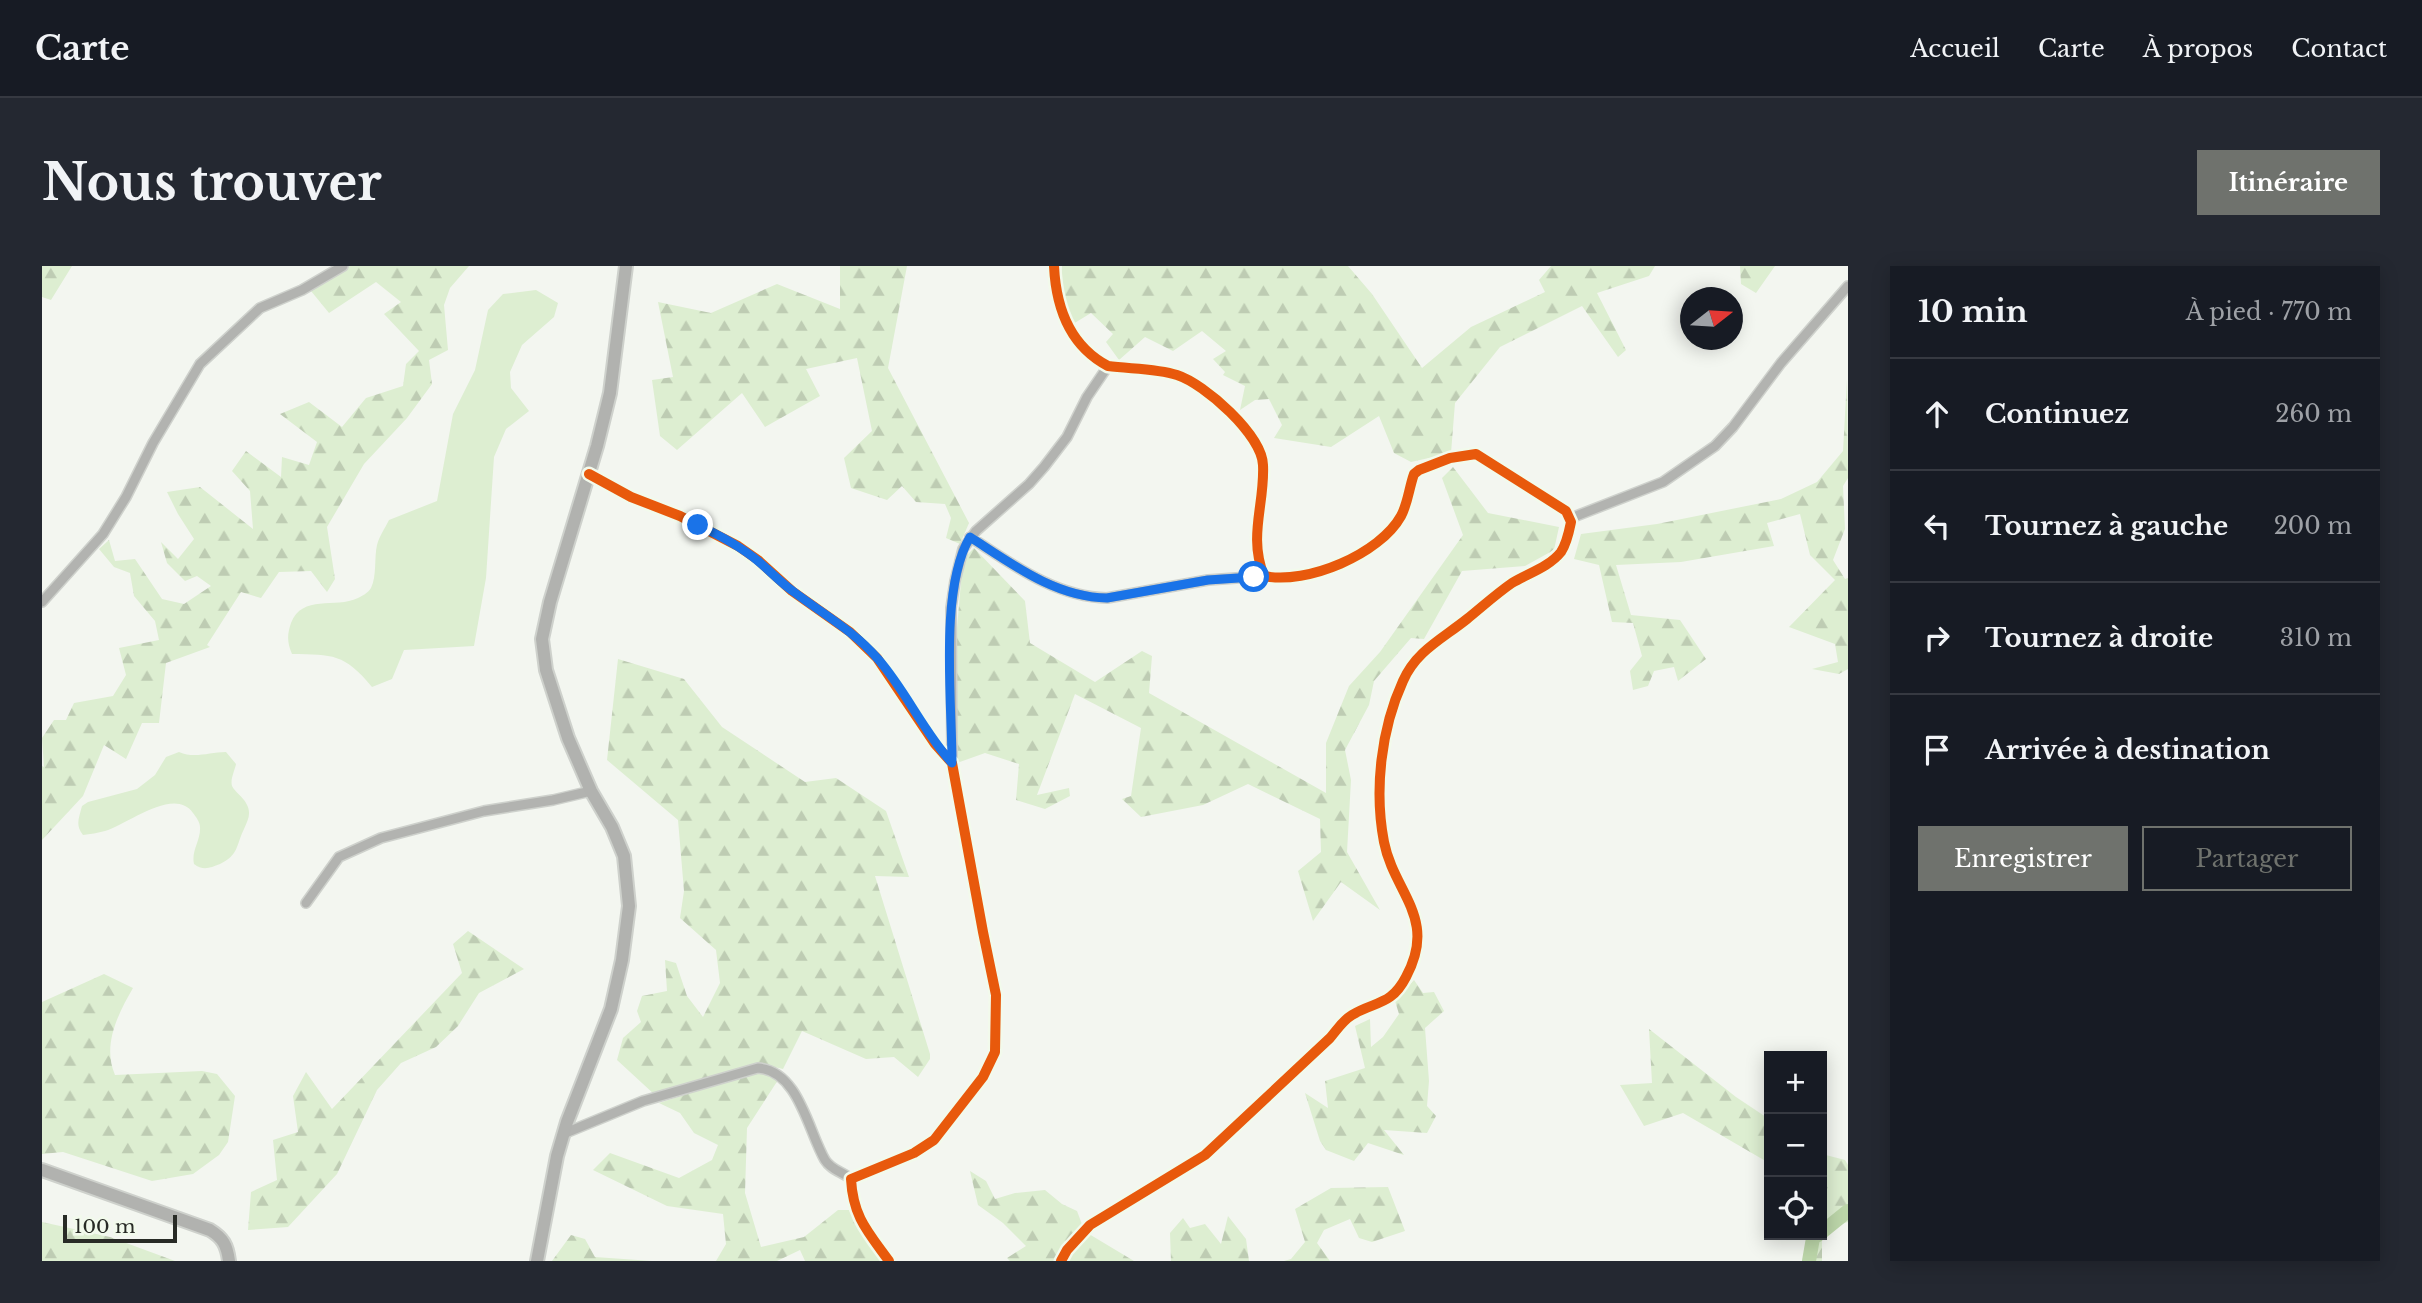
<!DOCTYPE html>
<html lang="fr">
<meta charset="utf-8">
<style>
body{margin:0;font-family:"Libre Baskerville",serif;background:#242831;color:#f1f3f6}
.controls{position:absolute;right:21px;bottom:21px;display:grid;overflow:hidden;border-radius:0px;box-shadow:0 4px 18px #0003}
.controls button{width:63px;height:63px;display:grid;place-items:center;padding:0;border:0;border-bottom:2px solid #363941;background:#171b24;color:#f1f3f6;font:35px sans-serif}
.compass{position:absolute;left:1638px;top:21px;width:63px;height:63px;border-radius:50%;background:#171b24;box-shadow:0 4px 18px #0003;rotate:73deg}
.scale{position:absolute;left:21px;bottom:18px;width:114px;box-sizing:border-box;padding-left:7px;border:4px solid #282b26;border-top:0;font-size:19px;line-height:24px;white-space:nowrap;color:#282b26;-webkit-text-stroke:5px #f2faec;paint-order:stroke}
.stop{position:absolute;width:21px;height:21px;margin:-16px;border:5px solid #1a73e8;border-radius:50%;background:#fff}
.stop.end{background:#1a73e8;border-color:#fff;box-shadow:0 2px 7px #0008}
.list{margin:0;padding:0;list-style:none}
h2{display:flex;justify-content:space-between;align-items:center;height:91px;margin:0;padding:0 28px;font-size:30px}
h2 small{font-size:23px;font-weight:400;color:#9ea1a6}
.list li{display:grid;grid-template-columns:46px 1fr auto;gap:21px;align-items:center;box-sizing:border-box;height:112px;padding:0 28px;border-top:2px solid #363941}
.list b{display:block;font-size:26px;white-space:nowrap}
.list em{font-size:23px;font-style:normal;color:#9ea1a6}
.actions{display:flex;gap:14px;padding:21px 28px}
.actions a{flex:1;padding:16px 0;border:2px solid #6f726d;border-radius:0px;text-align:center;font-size:24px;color:#6f726d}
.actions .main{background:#6f726d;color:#fff}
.icon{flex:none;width:38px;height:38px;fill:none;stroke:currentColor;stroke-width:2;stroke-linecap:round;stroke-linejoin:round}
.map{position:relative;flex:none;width:1806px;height:995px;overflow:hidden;border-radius:0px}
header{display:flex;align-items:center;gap:42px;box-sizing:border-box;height:98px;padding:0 35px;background:#171b24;border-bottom:2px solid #363941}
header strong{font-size:33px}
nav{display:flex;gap:38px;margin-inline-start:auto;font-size:24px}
.intro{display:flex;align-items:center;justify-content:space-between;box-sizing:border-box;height:168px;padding:0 42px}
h1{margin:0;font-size:49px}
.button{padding:18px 32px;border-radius:0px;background:#6f726d;color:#fff;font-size:24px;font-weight:700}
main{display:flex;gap:42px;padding:0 42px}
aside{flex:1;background:#171b24;border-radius:0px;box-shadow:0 4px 18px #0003}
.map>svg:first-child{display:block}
.green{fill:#ddeed1}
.forest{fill:url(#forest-firs)}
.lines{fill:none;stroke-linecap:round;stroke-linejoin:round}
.river{stroke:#bcd6a9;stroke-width:14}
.street-casing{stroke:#ced1cc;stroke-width:12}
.secondary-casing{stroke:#ced1cc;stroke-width:16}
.street{stroke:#b2b3b0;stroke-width:9}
.secondary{stroke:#b1b2af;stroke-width:12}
.cycleway-casing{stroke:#f2faec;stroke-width:15}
.cycleway{stroke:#e8590c;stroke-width:10}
.route{stroke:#1a73e8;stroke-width:9}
</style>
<header>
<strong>Carte</strong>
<nav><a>Accueil</a><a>Carte</a><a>À propos</a><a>Contact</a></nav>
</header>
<div class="intro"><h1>Nous trouver</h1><a class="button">Itinéraire</a></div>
<main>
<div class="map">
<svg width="1806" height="995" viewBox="0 0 1806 995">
<defs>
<pattern id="forest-firs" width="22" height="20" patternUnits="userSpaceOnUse" patternTransform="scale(1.75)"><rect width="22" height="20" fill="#ddeed1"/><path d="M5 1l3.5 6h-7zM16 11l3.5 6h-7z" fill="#beccb3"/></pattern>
</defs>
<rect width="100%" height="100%" fill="#f3f6f0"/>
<path class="green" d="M494 24 516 37 512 51 480 79 468 106 469 122 487 145 464 163 452 191 444 312 432 380 362 384 350 413 330 421C302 387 291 389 250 388 245 376 245 369 249 357 260 328 293 343 316 332 320 330 326 327 329 322 335 310 332 292 335 279 337 271 343 262 347 254L395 235 411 148 433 104 446 44 461 28Z
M137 486C153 493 167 486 184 486L194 498C193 504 188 513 190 520 193 526 201 531 204 537 210 547 206 554 202 563 194 579 197 589 178 598 168 602 161 605 152 598 149 585 159 574 158 561 158 556 154 551 151 547 132 520 85 559 63 565 56 567 48 568 41 569 33 559 37 552 40 540L46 536 95 523 113 509 124 491Z"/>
<path class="forest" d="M0 0H30L9 34 0 31Z
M306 0H427L408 22 402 39 406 84 387 94 390 118 365 152 322 198 285 261 293 313 285 326 269 305 237 306 219 332 199 326 165 379 168 381 124 397 117 457H100L84 493 62 479 41 530 0 574V500L2 501 0 472 12 454H24L32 437 71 430 84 409 77 382 117 374 113 355 92 330 88 307 72 301 57 283 67 274 73 295 93 293 120 333 142 338 169 320 155 310 143 315 125 297 119 276 136 293 152 273 136 248 125 226 158 221 211 263 208 225 190 205 204 185 239 211 240 191 267 199 275 176 238 148 267 136 300 161 324 132 361 120 364 98 377 85 342 48 359 36 334 16 287 47 269 25Z
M798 0H865L846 102 927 257 918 278 904 272 909 252 903 238 874 236 860 220 845 234 809 222 802 192 830 165 815 92 764 103 778 130 723 161 700 127 635 184 618 170 610 114 631 111 616 36 669 47 735 18 798 43Z
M1020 0H1306L1330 28 1380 102 1429 61 1503 26 1497 14 1509 0H1613L1607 10 1555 27 1584 84 1576 91 1540 40 1458 81 1413 137 1409 187 1369 196 1352 187 1337 150 1289 181 1232 172 1240 159 1227 133 1213 134 1198 144 1203 120 1181 109 1183 106 1171 93 1184 85 1160 65 1131 85 1103 71 1077 94 1064 76 1071 68 1049 47 1031 58 1018 17Z
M1698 0H1733L1714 27 1699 18Z
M1805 113 1806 212 1801 220 1803 263 1791 294 1803 313 1806 312V403L1797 408 1770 403 1796 396 1793 378 1747 361 1793 314 1768 289 1758 248 1725 257 1732 280 1639 296 1574 299 1589 349 1638 354 1664 393 1636 415 1632 401 1612 405 1606 420 1591 424 1588 405 1600 390 1591 357 1570 356 1557 299 1532 293 1539 268 1615 258 1739 233 1775 216 1801 185Z
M1411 201 1446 247 1517 261 1512 284 1483 300 1420 305 1382 373 1369 372 1332 415 1327 439 1303 484 1309 514 1305 586 1338 644 1299 616 1271 655 1256 605 1279 586 1278 553 1206 518 1161 539 1099 551 1080 533 1089 530 1099 462 1033 428 995 529 1027 522 1028 530 1003 543 974 534 977 498 943 487 915 497 913 385 921 293 932 282 983 335 988 377 1053 416 1100 385 1110 390 1107 427 1284 527V477L1307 420 1338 386 1421 269 1400 212Z
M576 393 642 413 680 461 763 516 794 512 844 545 867 611 833 610 888 788V793L876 811 852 791 824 793 760 765 741 803 715 797 613 829 575 794 581 772 599 756 595 745 600 730 625 725 623 694 634 697 645 730 661 751 678 717 674 684 638 652 642 625 636 554 565 494Z
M426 665 482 703 437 727 416 760 394 781 359 797 335 824 295 908 246 961 206 964 209 926 235 914 231 874 256 866 251 830 264 806 290 843 420 707 411 678Z
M62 708 91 722C76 748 60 779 73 809L160 805 175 808 193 830 186 876 177 889 151 908 110 915 21 886 0 888V736Z
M1372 714 1381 727 1392 726 1402 745 1383 762 1387 815 1385 840 1394 850 1385 867 1342 864 1362 889 1326 877 1312 895 1284 884 1278 875 1263 827 1286 842 1283 815 1323 802 1313 760 1328 753 1329 781 1341 771 1357 748 1353 735Z
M1607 763 1694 831 1727 853V897L1641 847 1602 860 1578 819 1610 817Z
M717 805 736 814 705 862 703 927 719 981 762 971 796 944H807L814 958 840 995H763L758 984 735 995H674L684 978 681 948 625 940 551 904 568 887 637 912 670 894 676 879 652 867 638 847 617 837Z
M1780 888 1803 894 1806 899V956L1797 959 1780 974V995H1765L1767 969H1780Z
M928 905 944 915 953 933 973 927 1003 924 1020 938 1035 945 1041 961 1015 995H968L965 992 984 980 961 957 936 939Z
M1346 921 1363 965 1330 976 1317 972 1308 953 1282 964 1275 977 1288 995H1242L1249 993 1263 976 1253 943 1289 922Z
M1186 950 1204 973 1207 995H1129L1128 967 1141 952 1148 962 1163 958 1179 978Z
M0 956 68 971 133 995H0Z
M1047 968 1092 995H1023L1027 987Z
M529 969 543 973 553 991 610 995H510Z"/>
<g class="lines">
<path class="river" d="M1780 966 1806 945
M1767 995 1771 972 1776 969"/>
<g class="street-casing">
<path id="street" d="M1012 0C1014 41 1028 80 1066 100 1088 103 1114 102 1135 109 1163 118 1220 169 1221 199 1223 238 1206 270 1222 310 1265 319 1338 288 1359 250 1366 237 1367 222 1372 208L1377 204 1408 192 1434 188 1524 245 1529 256C1527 266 1525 277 1519 286 1507 301 1487 307 1470 317 1454 328 1440 341 1425 353 1400 373 1374 385 1361 415 1339 463 1332 524 1342 576 1352 627 1396 652 1364 711 1349 740 1333 735 1310 749 1300 755 1295 764 1288 772L1163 889 1048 959 1025 984 1019 995
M547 208 589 231 638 250 696 280 716 294 750 325 808 366 835 392 893 478 910 497 941 666 954 729 953 786 941 811 892 874 872 887 809 913C811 951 826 966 847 995
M1529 252 1621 216 1673 180 1691 161 1739 97 1806 20
M928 271C970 298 1013 331 1065 332L1166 314 1222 310
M0 336 61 268 84 231 111 177 158 98 218 42 260 24 301 0
M910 497 909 342 913 315 921 283 934 265 987 218 1002 201 1025 171 1045 131 1066 100
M264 637 297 591 339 572 442 545 511 534 549 525
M521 868 601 835 716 802C757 805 766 865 783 894 789 904 801 906 809 913"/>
</g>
<g class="secondary-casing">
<path id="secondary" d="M0 904 168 964C181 972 185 979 187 995
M495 995 515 890 525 856 569 743 580 694 587 640 582 590 570 561 549 525 526 472 504 404 500 373 508 336 555 180 568 127 584 0"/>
</g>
<use href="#street" class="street"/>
<use href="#secondary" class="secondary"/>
<g class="cycleway-casing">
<path id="cycleway" d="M1012 0C1014 41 1028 80 1066 100 1088 103 1114 102 1135 109 1163 118 1220 169 1221 199 1223 238 1206 270 1222 310 1265 319 1338 288 1359 250 1366 237 1367 222 1372 208L1377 204 1408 192 1434 188 1524 245 1529 256C1527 266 1525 277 1519 286 1507 301 1487 307 1470 317 1454 328 1440 341 1425 353 1400 373 1374 385 1361 415 1339 463 1332 524 1342 576 1352 627 1396 652 1364 711 1349 740 1333 735 1310 749 1300 755 1295 764 1288 772L1163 889 1048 959 1025 984 1019 995
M547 208 589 231 638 250 696 280 716 294 750 325 808 366 835 392 893 478 910 497 941 666 954 729 953 786 941 811 892 874 872 887 809 913C811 951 826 966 847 995"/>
</g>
<use href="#cycleway" class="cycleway"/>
</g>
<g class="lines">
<path class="route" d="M656 259C677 269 698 280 716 295 728 305 739 317 752 326 781 348 812 365 836 393 864 425 881 465 910 497 910 436 897 323 928 271 970 298 1013 331 1065 332L1166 314 1212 311"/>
</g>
</svg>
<div class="controls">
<button>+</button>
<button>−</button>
<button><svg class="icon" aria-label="locate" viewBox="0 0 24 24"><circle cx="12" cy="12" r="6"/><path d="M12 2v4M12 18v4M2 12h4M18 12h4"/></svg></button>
</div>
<svg class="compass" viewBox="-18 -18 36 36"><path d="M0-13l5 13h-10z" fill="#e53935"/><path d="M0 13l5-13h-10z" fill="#9ea1a6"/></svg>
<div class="scale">100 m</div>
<div class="stop" style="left:1212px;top:311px"></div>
<div class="stop end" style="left:656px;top:259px"></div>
</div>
<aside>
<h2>10 min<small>À pied · 770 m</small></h2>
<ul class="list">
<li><svg class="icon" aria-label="ahead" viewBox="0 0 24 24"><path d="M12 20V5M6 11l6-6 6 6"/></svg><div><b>Continuez</b></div><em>260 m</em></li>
<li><svg class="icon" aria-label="left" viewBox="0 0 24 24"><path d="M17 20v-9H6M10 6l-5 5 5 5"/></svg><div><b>Tournez à gauche</b></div><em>200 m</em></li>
<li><svg class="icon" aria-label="right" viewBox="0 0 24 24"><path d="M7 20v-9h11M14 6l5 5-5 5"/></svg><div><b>Tournez à droite</b></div><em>310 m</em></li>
<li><svg class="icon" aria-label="arrive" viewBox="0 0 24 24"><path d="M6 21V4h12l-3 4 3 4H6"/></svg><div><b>Arrivée à destination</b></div></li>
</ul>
<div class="actions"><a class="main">Enregistrer</a><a>Partager</a></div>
</aside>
</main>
